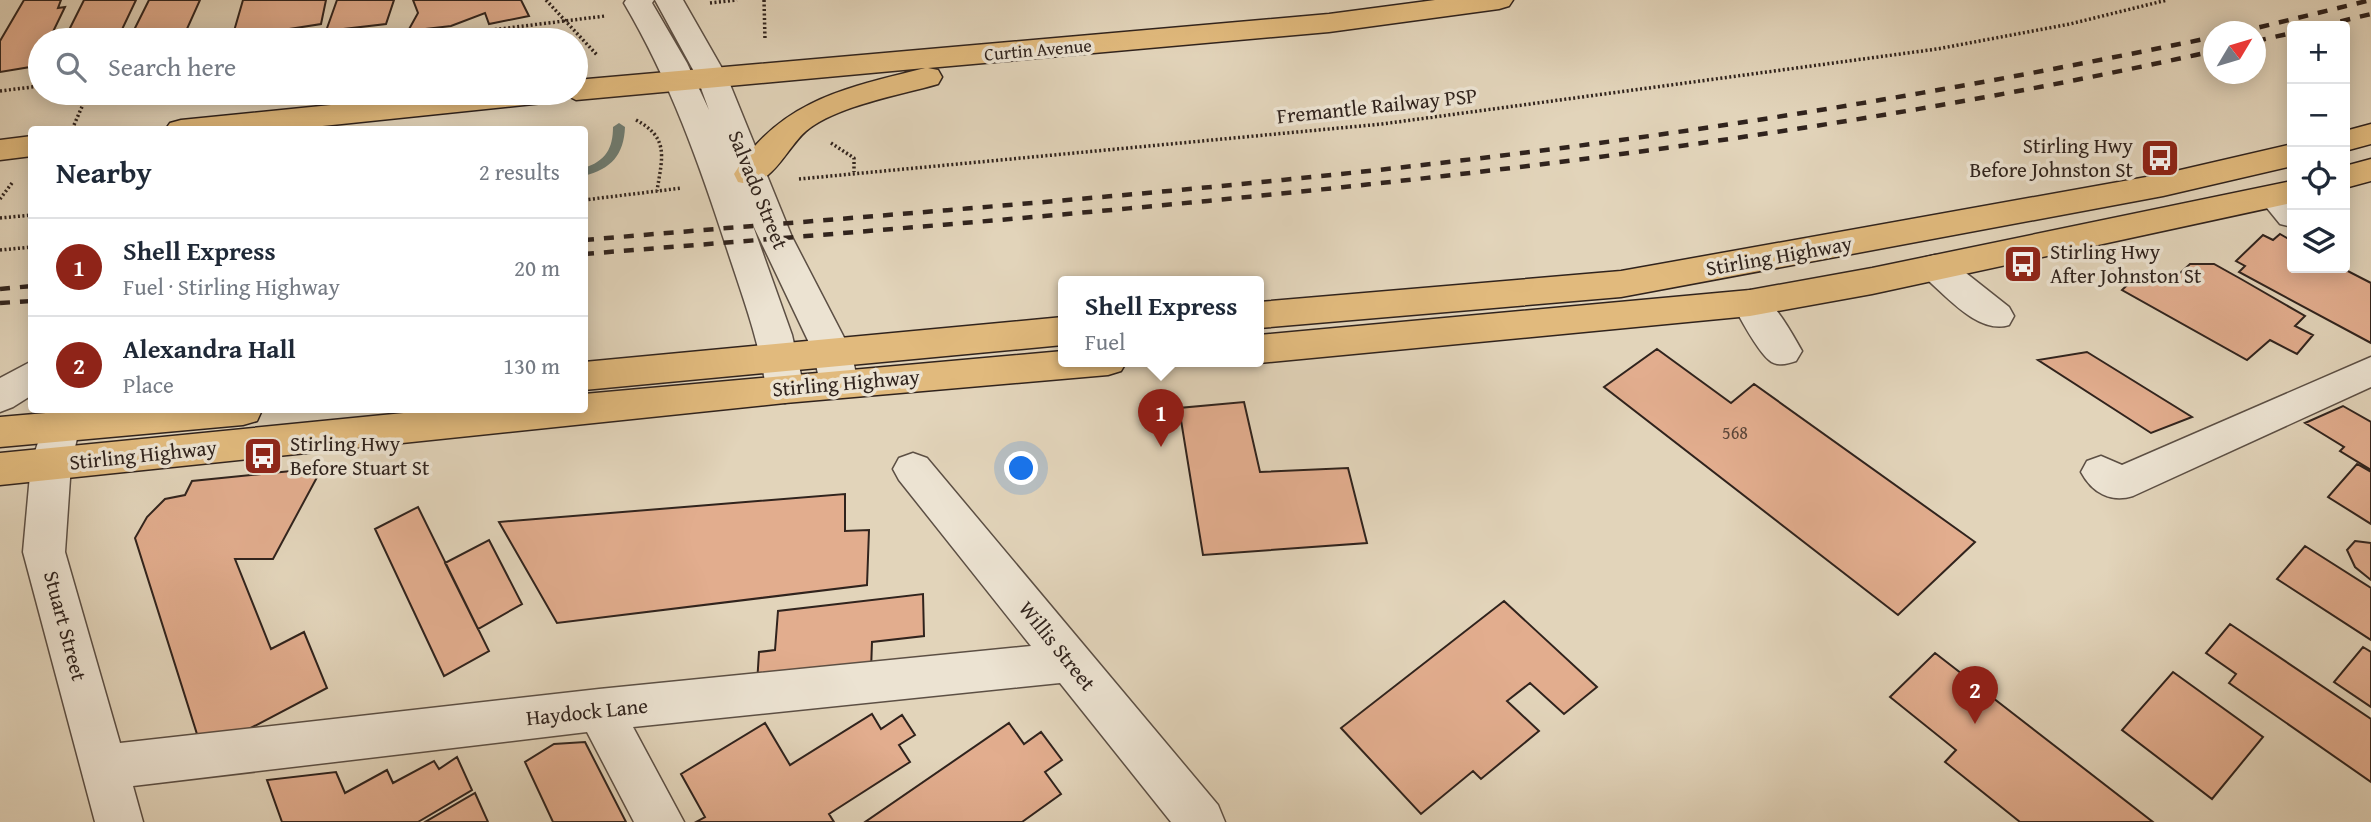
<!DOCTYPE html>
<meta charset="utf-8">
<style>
body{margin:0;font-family:"Gentium Book Plus",serif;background:#f2f2f3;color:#1f2937}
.controls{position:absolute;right:21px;top:21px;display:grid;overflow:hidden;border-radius:7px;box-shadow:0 4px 18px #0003}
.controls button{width:63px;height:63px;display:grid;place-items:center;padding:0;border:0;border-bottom:2px solid #e0e1e3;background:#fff;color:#1f2937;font:35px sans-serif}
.compass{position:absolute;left:2203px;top:21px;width:63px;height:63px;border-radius:50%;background:#fff;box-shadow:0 4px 18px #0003;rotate:52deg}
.you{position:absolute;left:1022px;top:469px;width:24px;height:24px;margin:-18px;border:5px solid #fff;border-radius:50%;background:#1a73e8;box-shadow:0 0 0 10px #1a73e833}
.badge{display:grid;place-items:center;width:46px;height:46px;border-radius:50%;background:#8f2418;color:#fff;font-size:23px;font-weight:700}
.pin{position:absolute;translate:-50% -58px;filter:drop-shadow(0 2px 4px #0008)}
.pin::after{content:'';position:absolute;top:37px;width:24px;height:21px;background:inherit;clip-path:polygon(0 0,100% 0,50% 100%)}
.popup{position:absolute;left:1058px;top:276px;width:206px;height:91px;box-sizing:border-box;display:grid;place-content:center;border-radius:7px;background:#fff;filter:drop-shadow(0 2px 5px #0005);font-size:23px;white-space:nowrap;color:#747a83}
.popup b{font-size:26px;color:#1f2937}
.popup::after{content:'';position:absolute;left:50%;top:100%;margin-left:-14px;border:14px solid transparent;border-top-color:#fff}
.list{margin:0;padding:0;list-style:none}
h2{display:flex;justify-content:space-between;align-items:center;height:91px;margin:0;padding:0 28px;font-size:30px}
h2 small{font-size:23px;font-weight:400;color:#747a83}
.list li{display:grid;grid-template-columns:46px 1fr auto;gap:21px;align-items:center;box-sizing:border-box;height:98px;padding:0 28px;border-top:2px solid #e0e1e3}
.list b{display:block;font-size:26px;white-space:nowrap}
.list p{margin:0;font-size:23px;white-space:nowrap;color:#747a83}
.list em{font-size:23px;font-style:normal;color:#747a83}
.icon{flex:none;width:38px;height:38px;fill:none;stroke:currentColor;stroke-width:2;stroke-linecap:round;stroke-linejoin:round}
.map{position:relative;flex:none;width:2371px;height:822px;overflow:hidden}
.search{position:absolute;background:#fff;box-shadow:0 4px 18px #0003;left:28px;top:28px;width:560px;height:77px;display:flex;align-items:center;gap:18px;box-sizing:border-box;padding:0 24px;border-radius:38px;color:#747a83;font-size:26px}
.panel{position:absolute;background:#fff;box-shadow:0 4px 18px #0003;left:28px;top:126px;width:560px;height:287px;border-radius:7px}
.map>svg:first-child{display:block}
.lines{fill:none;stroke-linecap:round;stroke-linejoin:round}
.stream{fill:#6d7c73;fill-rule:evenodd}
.building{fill:#e2ad8e;stroke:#30231d;stroke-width:2}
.minor-casing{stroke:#5c4f44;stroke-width:3}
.major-casing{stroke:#30231d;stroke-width:3}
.highway-casing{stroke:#30231d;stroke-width:3}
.path{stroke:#30231d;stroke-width:3.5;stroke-dasharray:2 2.5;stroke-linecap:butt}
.minor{fill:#ece3d2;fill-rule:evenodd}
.major{fill:#e1ba7d;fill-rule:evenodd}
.highway{fill:#e1ba7d;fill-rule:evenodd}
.rail{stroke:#30231d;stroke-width:4.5;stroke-dasharray:10 10;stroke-linecap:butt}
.labels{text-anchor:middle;stroke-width:7;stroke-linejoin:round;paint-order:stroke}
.far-street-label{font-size:18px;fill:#30231d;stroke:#ece3d2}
.number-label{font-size:18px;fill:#5c4639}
.street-label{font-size:21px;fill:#30231d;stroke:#ece3d2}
.poi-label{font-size:21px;fill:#30231d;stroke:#ece3d2;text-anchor:start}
</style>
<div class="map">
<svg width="2371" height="822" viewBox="0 0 2371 822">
<rect width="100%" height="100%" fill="#e2d4ba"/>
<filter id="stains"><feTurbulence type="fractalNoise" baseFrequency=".00286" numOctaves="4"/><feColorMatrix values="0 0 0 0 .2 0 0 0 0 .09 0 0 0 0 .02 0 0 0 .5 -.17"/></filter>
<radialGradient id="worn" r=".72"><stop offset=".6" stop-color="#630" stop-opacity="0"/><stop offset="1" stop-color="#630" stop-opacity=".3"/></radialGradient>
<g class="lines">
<path class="stream" d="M619 123 625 127C624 155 611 169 584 176V168C606 161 613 148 613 127Z"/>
</g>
<path class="building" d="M24 0H61L58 8 65 7 49 40H40V57L36 66 0 72V41Z
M84 0H136L117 40H64Z
M149 0H200L182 40H129Z
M243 0H326L321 24 232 38Z
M337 0H394L386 24 326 31Z
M413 0H521L529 16 489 24 485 13 451 26 408 31 418 13Z
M2280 234 2292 241V268H2342L2371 283V343L2239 272 2245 266 2236 261 2263 235 2273 240Z
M2190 264H2214L2241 279 2305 316 2295 326 2313 335 2297 354 2270 340 2247 360 2122 290 2140 273 2176 277Z
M1657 349 1731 403 1754 384 1975 542 1898 615 1604 387Z
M2087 352 2192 417 2151 433 2038 360Z
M1244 402 1260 472 1348 468 1367 543 1203 555 1179 408Z
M2343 406 2371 422V470L2340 451 2344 447 2305 423Z
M2357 464 2371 472V524L2328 497Z
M322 468 273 559H235L271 649 304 632 327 688 203 753 135 538 147 517 165 499 185 495 192 481Z
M845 494V531L869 530 867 585 557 623 499 522Z
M418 507 489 651 444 676 375 529Z
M489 540 522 604 478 629 445 563Z
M2355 541 2371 543V580L2355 567 2347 550Z
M2305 546 2371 588V640L2277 579Z
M923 594 924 636 872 642 871 671 757 684 759 652 775 650 778 611Z
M1504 601 1597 687 1564 714 1530 683 1507 701 1539 731 1481 779 1473 771 1421 814 1341 728Z
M2230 624 2371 719V782L2229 683 2236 674 2206 653Z
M2363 647 2371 652V707L2334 682Z
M1935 653 2153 822H2020L1945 762 1956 750 1890 697Z
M2173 672 2263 737 2212 799 2122 730Z
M872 714 881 729 902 715 915 735 899 745 910 762 829 814 834 822H696L705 817 681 774 765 723 790 765Z
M1009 723 1024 744 1041 732 1062 760 1045 772 1061 794 1022 822H865Z
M585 742 626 822H553L525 762 554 744Z
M457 757 472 790 418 822H282L267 780 336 772 345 793 387 770 393 783 434 761 439 769Z
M475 793 488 822H425Z"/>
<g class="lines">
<g class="minor-casing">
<path id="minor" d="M626 0H654L652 3 687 63 709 110 697 77 655 0H683L727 77 792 237 851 351 858 383 852 393 839 397 826 393 820 383 813 351 752 223 792 335 804 388 798 398 785 403 772 398 766 388C759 340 742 295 727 249 699 163 670 81 624 3Z
M2275 186 2287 189 2292 195V227L2280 224 2258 197 2263 189Z
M1935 255 1947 258 2009 307 2014 316 2009 325C1978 335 1946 295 1923 276L1917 267 1923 258Z
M1750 290C1773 297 1790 330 1802 351L1796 361C1787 364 1777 367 1769 360 1757 350 1740 318 1732 303L1737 294Z
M2371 357V387L2133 496C2111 503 2092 493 2081 472L2087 461 2101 456 2122 465Z
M32 361V395L13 407 0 412V378Z
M61 411 75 415 80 426 71 464 65 552 120 743 599 689 1031 646 899 480 893 469 899 458 913 453 927 458 1218 805 1225 822H1171L1060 683 633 727 684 822H634L587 732 133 786 143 822H95L23 552 31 464 47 415Z"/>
</g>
<g class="major-casing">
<path id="major" d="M1435 0H1513L1509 6 1499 9 1329 32 928 68 938 70 942 77 938 84C900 95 836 106 806 131 785 149 771 191 738 182L734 174C780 100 846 88 925 68L576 100 562 93H576V80L1329 14Z
M450 93H558L554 100 543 103 284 130H165L170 123 181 120Z
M32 136V156L0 160V140Z"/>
</g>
<g class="highway-casing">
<path id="highway" d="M2371 124V144L2345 151V131Z
M2292 144V166L2163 196 1621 297 1259 328V302L1621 271 2163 174Z
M2371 159V181L2345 188V166Z
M2292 181V203L1872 294 1750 316 1259 363 1254 361H1259V335L1750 290 1872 268Z
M1063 317V345L584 390V362Z
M1063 351V361H1127L1121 371 1108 375 785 403 0 485V453L434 410H584V394Z
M80 410H262L257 421 243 425 0 447V417Z"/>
</g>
<path class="path" d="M546 0 597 55
M764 0 765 40
M710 3 737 0
M410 40 605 16
M0 91 40 86
M636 120C670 138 662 158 657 191
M74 125 88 93
M831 143 854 158V172
M799 179 1382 124 1937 49 2070 24 2167 0
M0 199 12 183
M584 200 682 188
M0 218 32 215
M0 250 32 247"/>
<use href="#minor" class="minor"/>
<use href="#major" class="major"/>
<use href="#highway" class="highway"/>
<path class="rail" d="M2321 26 2371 14
M2240 32 2371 0
M2256 41 2292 33
M584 240C899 213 1216 192 1530 152 1760 123 1987 84 2214 37
M584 254C1129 210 1679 170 2214 51
M0 289 32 286
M0 303 32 301"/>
</g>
<defs>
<g id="bus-square" transform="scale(2.0125)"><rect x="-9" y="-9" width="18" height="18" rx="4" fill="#8f2418" stroke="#ece3d2"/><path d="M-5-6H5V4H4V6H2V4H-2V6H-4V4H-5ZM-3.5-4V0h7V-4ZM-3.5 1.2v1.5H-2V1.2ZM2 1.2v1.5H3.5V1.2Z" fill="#fff"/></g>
</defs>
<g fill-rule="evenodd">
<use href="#bus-square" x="2160" y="158"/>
<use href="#bus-square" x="2023" y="264"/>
<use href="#bus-square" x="263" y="456"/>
</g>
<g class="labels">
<g class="far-street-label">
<text transform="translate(1038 50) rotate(-5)" y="6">Curtin Avenue</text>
</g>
<g class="number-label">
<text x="1735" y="439">568</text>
</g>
<g class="street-label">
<text transform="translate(1377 106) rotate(-6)" y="7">Fremantle Railway PSP</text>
<text transform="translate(758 190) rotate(68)" y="7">Salvado Street</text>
<text transform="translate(1779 256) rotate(-10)" y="7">Stirling Highway</text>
<text transform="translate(846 383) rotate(-5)" y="7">Stirling Highway</text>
<text transform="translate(143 455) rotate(-6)" y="7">Stirling Highway</text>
<text transform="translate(65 626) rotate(75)" y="7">Stuart Street</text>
<text transform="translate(1057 646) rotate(51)" y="7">Willis Street</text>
<text transform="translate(587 712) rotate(-6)" y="7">Haydock Lane</text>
</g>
<g class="poi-label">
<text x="2133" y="153" text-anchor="end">Stirling Hwy<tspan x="2133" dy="24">Before Johnston St</tspan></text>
<text x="2050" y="259">Stirling Hwy<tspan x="2050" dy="24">After Johnston St</tspan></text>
<text x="290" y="451">Stirling Hwy<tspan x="290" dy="24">Before Stuart St</tspan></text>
</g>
</g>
<rect width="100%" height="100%" filter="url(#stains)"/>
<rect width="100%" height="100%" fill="url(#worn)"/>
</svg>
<div class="controls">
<button>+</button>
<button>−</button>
<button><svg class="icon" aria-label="locate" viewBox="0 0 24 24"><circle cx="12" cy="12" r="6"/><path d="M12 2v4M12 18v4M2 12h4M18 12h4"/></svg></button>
<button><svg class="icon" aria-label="layers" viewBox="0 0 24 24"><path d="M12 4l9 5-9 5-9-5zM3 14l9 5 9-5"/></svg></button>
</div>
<svg class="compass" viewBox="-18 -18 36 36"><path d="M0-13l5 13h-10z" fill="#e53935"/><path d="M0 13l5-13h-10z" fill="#747a83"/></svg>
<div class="you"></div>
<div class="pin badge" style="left:1161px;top:447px">1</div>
<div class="popup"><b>Shell Express</b>Fuel</div>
<div class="pin badge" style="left:1975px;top:724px">2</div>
<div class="search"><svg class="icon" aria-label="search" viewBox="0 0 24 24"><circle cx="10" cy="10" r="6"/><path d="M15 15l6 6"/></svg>Search here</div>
<section class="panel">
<h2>Nearby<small>2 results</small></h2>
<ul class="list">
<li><span class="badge">1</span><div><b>Shell Express</b><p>Fuel · Stirling Highway</p></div><em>20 m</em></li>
<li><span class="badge">2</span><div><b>Alexandra Hall</b><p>Place</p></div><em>130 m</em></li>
</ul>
</section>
</div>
